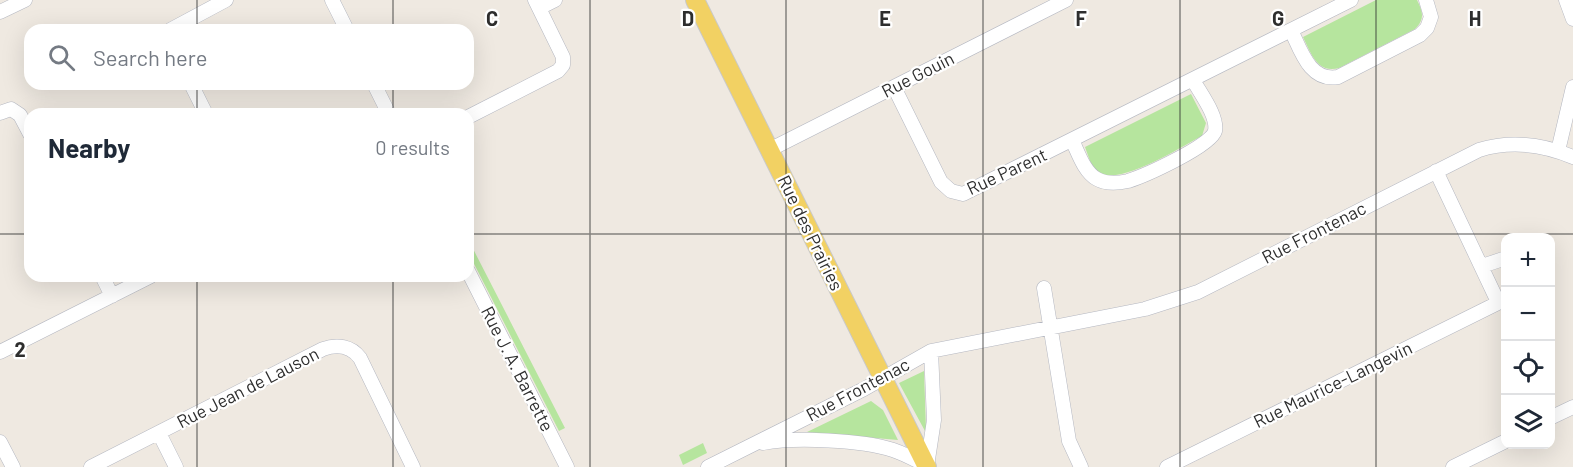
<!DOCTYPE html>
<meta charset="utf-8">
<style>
body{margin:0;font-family:Barlow,sans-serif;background:#f2f2f3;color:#1f2937}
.controls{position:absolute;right:18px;bottom:18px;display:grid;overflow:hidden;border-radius:12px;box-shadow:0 6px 24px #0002}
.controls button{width:54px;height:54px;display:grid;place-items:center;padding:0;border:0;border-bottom:2px solid #e0e1e3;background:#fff;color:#1f2937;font:30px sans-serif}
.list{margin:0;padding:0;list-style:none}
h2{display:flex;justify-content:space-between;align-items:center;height:78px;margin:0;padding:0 24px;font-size:26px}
h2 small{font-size:20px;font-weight:400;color:#747a83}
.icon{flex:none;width:33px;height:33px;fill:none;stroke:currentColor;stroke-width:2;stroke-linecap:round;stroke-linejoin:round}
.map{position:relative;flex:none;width:1573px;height:467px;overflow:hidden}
.search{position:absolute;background:#fff;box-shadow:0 6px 24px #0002;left:24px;top:24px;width:450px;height:66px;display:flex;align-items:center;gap:15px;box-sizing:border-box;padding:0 21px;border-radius:18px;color:#747a83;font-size:22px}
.panel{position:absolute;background:#fff;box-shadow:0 6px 24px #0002;left:24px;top:108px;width:450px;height:174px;border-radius:18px}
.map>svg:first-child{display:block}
.green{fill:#b6e59e}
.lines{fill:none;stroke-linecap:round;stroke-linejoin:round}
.minor-casing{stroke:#b4b7c1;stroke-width:15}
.major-casing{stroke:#c9c9c9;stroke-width:20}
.minor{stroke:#fff;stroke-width:14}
.major{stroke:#f2d163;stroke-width:18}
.grid{fill:none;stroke:#2e2e2e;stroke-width:1.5;stroke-opacity:0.55}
.labels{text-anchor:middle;stroke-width:4.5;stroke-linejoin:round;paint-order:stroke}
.street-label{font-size:18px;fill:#2e2e2e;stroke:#fff}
.grid-label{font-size:20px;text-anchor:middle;font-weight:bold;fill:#2e2e2e;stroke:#fff;stroke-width:4.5;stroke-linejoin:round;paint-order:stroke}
</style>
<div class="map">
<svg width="1573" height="467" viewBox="0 0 1573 467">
<rect width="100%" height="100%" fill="#efe9e1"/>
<path class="green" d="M1376 0H1417C1423 12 1425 19 1415 29L1339 68C1317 74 1311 53 1303 37Z
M1191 94 1206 123 1202 136C1182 146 1120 187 1098 172 1091 167 1088 155 1085 147Z
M468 239 565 428 559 431 468 252Z
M924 371 926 430 925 431 899 383Z
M871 401 883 410 898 440 807 432Z
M703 443 707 453 683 465 679 455Z"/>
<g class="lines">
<g class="minor-casing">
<path id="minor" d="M332 0 347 30
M1566 0 1573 19
M539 8 555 0
M0 12 25 0
M170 30 226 0
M1291 30C1301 51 1310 82 1338 77L1420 35 1427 28 1431 17 1426 0
M191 84 206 114
M374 84 389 114
M894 87 941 182 951 191 963 194 1351 0
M0 113 11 109 20 115 30 134
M468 117 558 71 563 65V57L535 0
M1072 140C1078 152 1084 172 1097 179 1106 184 1119 183 1128 181 1144 176 1211 146 1215 131 1218 116 1200 93 1193 80
M769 150 1066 0
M1558 151 1573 87
M1436 171 1498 302
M1482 266 1506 258
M468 271 567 467
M102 276 112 296
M1044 288 1069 441 1081 467
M0 352 151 276
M1550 418 1573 407
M159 433 176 467
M0 442 13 467
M763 443C795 437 862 440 893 450 905 454 916 460 927 466L934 420 931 351
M91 467 323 349C337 344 351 346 360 358L413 467
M708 467 864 389 931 351 1145 309 1198 292 1479 150C1512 140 1542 144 1573 157
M1167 467 1506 299
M1453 467 1506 441"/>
</g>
<g class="major-casing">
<path id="major" d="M695 0 927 467"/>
</g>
<use href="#minor" class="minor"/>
<use href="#major" class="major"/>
</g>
<path class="grid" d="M197 0V30M393 0V30M590 0V467M786 0V467M983 0V467M1180 0V467M1376 0V467M197 84V114M393 84V114M0 234H30M468 234H1573M197 276V467M393 276V467"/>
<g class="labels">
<g class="street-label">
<text transform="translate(918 75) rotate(-27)" y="6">Rue Gouin</text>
<text transform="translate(1007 172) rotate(-25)" y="6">Rue Parent</text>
<text transform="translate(810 233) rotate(64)" y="6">Rue des Prairies</text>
<text transform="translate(1314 233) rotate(-27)" y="6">Rue Frontenac</text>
<text transform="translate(517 369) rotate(63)" y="6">Rue J. A. Barrette</text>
<text transform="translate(1333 385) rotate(-26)" y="6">Rue Maurice-Langevin</text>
<text transform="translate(248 388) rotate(-27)" y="6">Rue Jean de Lauson</text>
<text transform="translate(858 390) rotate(-28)" y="6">Rue Frontenac</text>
</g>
</g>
<g class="grid-label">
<text x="492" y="26">C</text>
<text x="688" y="26">D</text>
<text x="885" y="26">E</text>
<text x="1081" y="26">F</text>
<text x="1278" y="26">G</text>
<text x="1475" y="26">H</text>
<text x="20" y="357">2</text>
</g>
</svg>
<div class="controls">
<button>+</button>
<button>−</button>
<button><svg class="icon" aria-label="locate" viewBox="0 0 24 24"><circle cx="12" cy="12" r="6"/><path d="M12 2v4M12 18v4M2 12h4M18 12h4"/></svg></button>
<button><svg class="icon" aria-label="layers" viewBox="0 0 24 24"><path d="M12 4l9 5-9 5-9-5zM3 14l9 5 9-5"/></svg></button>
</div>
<div class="search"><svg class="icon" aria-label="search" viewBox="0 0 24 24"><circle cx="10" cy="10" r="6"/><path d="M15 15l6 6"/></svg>Search here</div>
<section class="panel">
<h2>Nearby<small>0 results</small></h2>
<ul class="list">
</ul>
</section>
</div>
